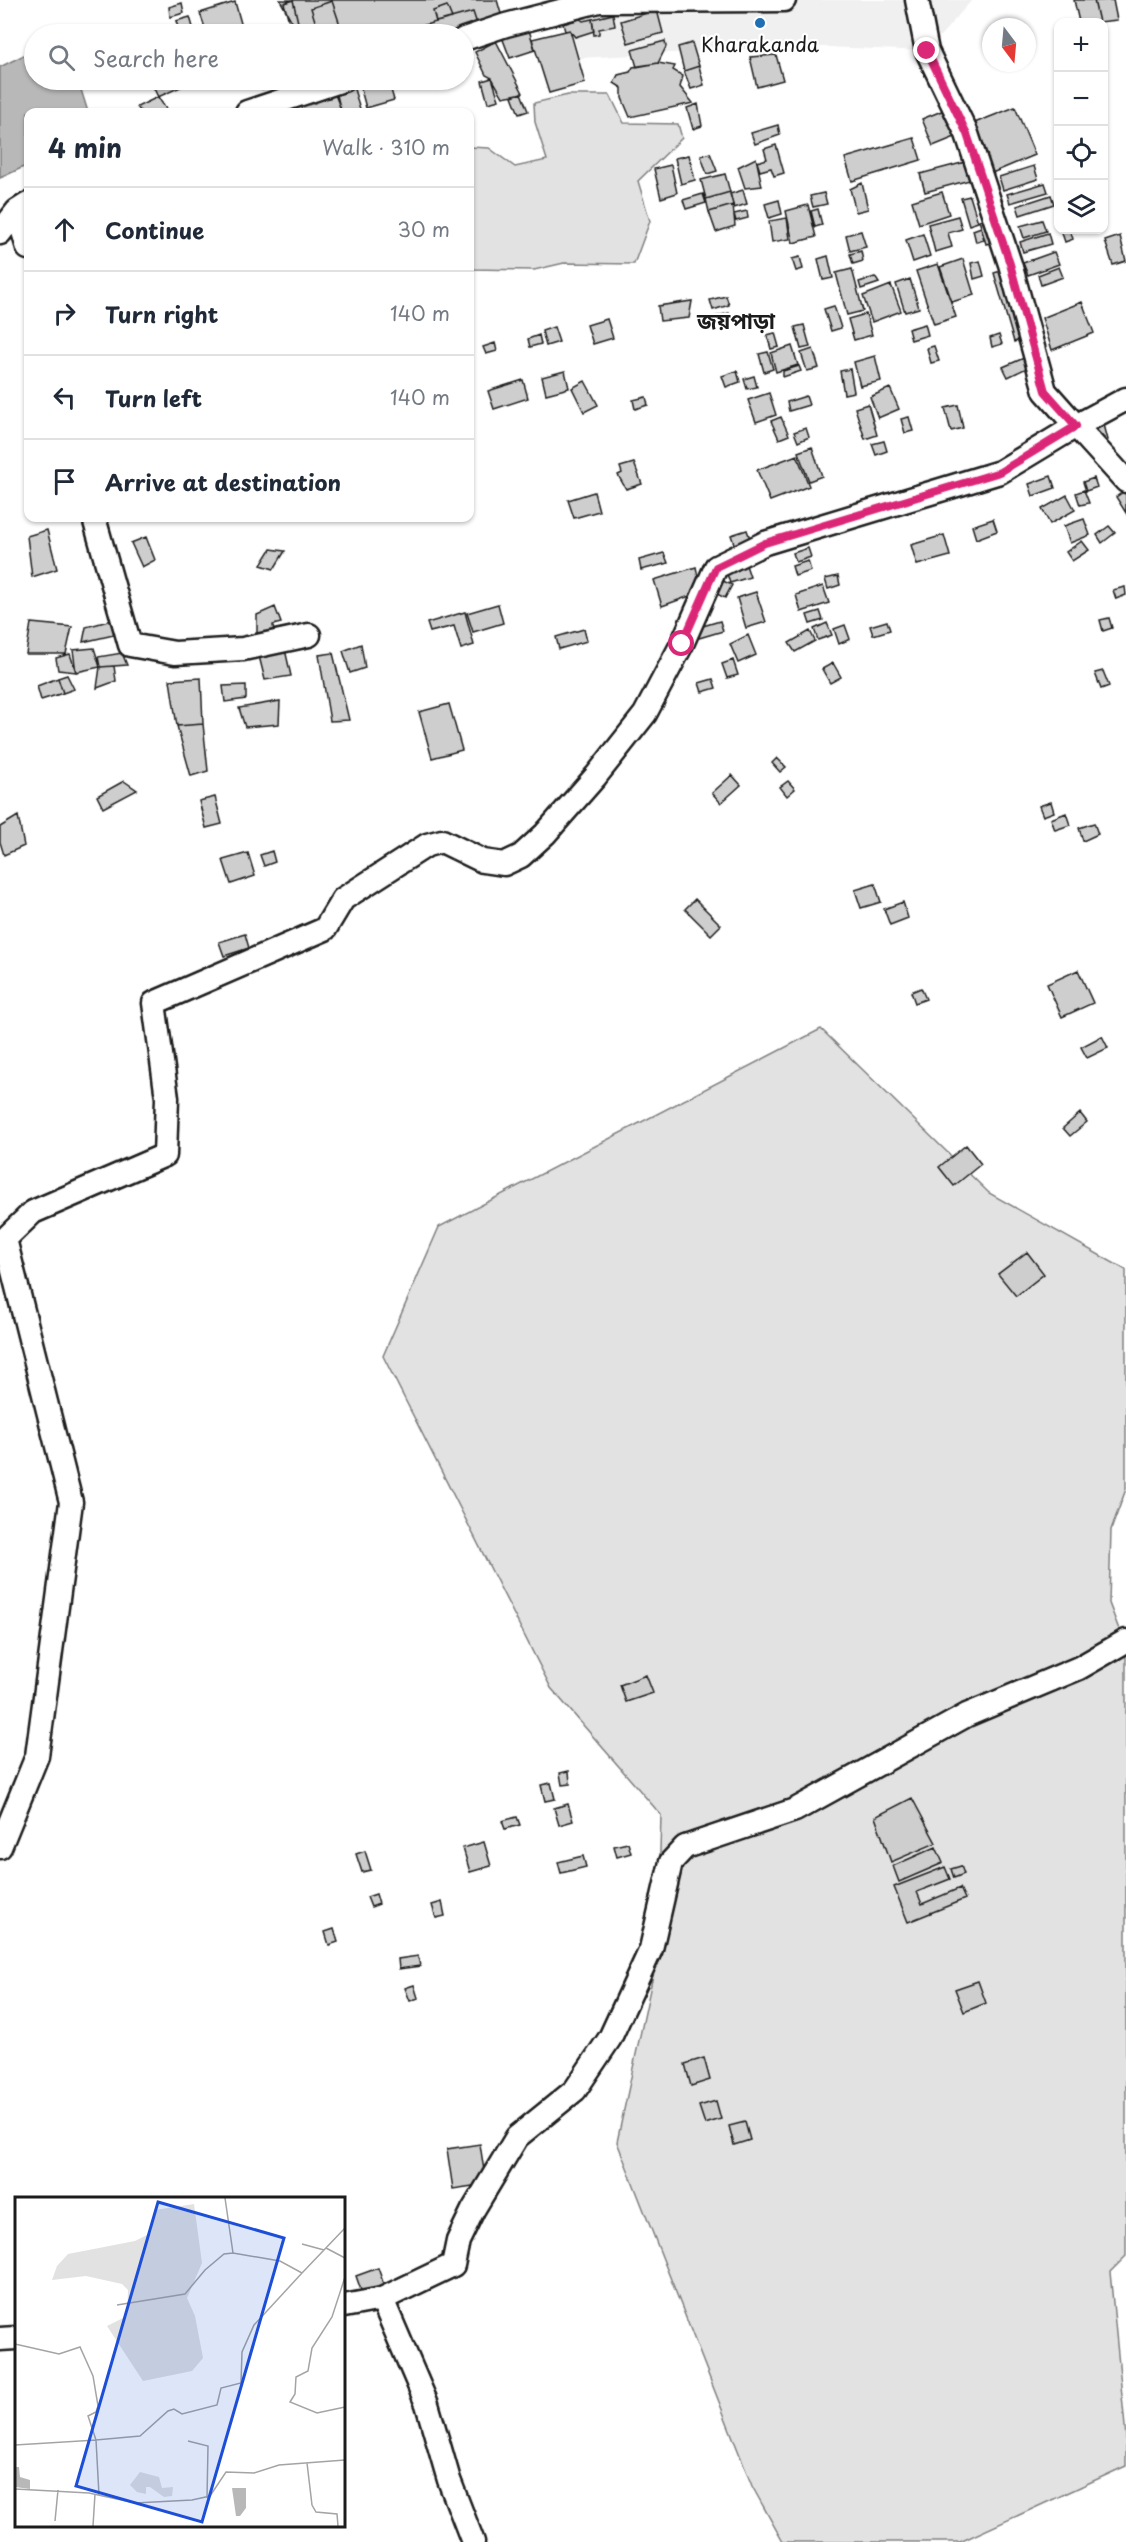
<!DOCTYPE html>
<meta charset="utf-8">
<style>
body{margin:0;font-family:"Playpen Sans","Noto Sans Bengali",sans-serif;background:#f6f6f7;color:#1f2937}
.controls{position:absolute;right:18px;top:18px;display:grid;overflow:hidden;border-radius:12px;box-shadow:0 2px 4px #0004}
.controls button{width:54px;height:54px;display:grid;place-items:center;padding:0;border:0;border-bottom:2px solid #e0e1e3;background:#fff;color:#1f2937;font:30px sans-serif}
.compass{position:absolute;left:982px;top:18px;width:54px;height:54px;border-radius:50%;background:#fff;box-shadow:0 2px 4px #0004;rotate:164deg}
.stop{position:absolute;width:18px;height:18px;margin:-14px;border:4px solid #db2777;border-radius:50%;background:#fff}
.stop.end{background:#db2777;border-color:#fff;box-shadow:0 2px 6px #0008}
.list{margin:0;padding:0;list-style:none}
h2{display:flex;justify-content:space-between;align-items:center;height:78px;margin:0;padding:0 24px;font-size:26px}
h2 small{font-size:20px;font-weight:400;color:#747a83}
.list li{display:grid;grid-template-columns:39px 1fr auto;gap:18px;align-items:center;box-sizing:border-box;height:84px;padding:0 24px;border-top:2px solid #e0e1e3}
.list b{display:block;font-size:22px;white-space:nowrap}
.list em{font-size:20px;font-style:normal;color:#747a83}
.icon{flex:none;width:33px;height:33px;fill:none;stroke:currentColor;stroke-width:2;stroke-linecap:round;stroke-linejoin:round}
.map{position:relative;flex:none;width:1126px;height:2542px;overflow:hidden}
.search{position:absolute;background:#fff;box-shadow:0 2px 4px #0004;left:24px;top:24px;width:450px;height:66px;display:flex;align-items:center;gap:15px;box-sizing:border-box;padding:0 21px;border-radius:33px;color:#747a83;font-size:22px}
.panel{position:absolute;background:#fff;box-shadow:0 2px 4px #0004;left:24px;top:108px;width:450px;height:414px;border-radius:12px}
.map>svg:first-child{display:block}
.built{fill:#f0f0f0}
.green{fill:#e2e2e2;stroke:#7f7f7f;stroke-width:1.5}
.water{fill:#b8b8b8;stroke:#7a7a7a;stroke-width:1.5}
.building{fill:#cecece;stroke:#1c1c1c;stroke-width:1.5}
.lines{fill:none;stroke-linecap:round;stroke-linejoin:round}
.street-casing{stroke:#1c1c1c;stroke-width:27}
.street{stroke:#fff;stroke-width:22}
.route{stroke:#db2777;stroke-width:8}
.poi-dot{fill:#1f6fb2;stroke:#fff;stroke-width:2}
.labels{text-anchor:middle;stroke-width:4.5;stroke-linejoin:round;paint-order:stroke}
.poi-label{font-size:20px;fill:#1c1c1c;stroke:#fff}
.quarter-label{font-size:22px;font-weight:bold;fill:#1c1c1c;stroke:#fff}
.inset-road{fill:none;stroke:#a4a4a4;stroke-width:1.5}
.view{fill:#1d4ed8;fill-opacity:0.15;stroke:#1d4ed8;stroke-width:3}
.inset-edge{fill:none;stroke:#1c1c1c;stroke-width:3}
</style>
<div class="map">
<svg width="1126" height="2542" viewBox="0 0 1126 2542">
<rect width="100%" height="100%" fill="#fff"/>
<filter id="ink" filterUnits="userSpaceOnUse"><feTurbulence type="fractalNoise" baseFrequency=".0167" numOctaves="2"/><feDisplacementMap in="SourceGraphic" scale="12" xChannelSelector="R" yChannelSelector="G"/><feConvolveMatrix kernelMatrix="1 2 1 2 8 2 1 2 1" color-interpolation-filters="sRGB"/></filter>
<g filter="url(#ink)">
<path class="built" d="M563 0H972L927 51 799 46 580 58Z"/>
<path class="green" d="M568 95H610L624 123 678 124 682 138 638 181 650 221 634 264 564 263 534 270 470 269V147L489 148 515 167 547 160 535 122 534 103Z
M821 1029 989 1193 1126 1270V1489L1111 1530 1109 1603 1126 1648V2256L1110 2272 1126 2437V2466L960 2542H783L752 2486 617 2142 657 1957 661 1815 551 1688 383 1356 439 1227Z"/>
<path class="water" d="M34 50V80H78L88 112H28V165L0 178V67Z"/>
<path class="building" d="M280 0H497L504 24 464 34H299Z
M293 0 299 27 291 29 284 3Z
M1074 0H1094L1099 22H1079Z
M1113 0 1117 20 1099 22 1094 1Z
M332 1 343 34H319L311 8Z
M235 2 244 34H207L200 13Z
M182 3 184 13 170 17 169 7Z
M447 6 452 18 436 22 433 11Z
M657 10 663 33 628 43 621 21Z
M473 12 477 24 440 34H423L421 26Z
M613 14 615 26 599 29V34L594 35 592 19Z
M190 17 195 34H180L176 21Z
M580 19 583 21 592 19 594 31 575 37 570 30 565 31 563 24Z
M529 30 535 50 510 58 502 37Z
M570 30 585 83 549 93 532 39Z
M496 41 523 93 503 97 492 78 486 75 475 52Z
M665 41 666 47 658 63 637 67 632 50Z
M692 43 699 66 684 71 678 47Z
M776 55 783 80 757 87 750 57Z
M658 63 675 66 673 70 683 76 680 87 693 103 630 117 622 98V88L614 83 618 75 630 72 633 67Z
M699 66 704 85 691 89 684 71Z
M492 78 499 100 488 103 482 81Z
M150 80H180L183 86 158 97Z
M259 80H294L262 89Z
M368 80H388L394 100 366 108 359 82Z
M419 80H446L421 87Z
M353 86 361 112H342L334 92Z
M521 93 528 111 519 114 512 96Z
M337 95 341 112H291L290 109Z
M158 97 168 112H141L137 107Z
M698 104 702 126 693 129 687 108Z
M1015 107 1035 155 992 173 972 124Z
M949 108 960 135 933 146 922 119Z
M778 125 780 135 755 144 751 133Z
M914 138 921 160 852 181 845 158Z
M776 145 784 173 774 176 771 168 760 171 757 162 767 159 764 149Z
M710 153 717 171 707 174 701 156Z
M689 155 695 180 681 184 675 158Z
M756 158 762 186 745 188 738 167Z
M973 160 977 178 925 192 920 174Z
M671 165 677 193 661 198 654 169Z
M1034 166 1038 179 1003 190 999 177Z
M725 174 730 192 706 199 701 180Z
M862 183 868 209 856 212 850 189Z
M1045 183 1048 192 1010 203 1007 194Z
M743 190 747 204 734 208 730 194Z
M730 192 733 205 709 212 706 199Z
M942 192 949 214 919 224 912 201Z
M824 193 827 204 813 207 810 196Z
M703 194 706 203 686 209 683 200Z
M1051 195 1054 204 1020 215 1017 206Z
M970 196 978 222 969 225 961 198Z
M779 200 782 214 769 218 765 204Z
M733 205 735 226 716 232 709 212Z
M808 205 816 237 793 243 786 211Z
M818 209 822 225 815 227 811 211Z
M747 211 748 218 736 221 734 214Z
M958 216 962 229 948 233 952 247 935 252 928 224Z
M991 216 997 241 986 244 979 220Z
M787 218 790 239 772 242 769 221Z
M1042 220 1046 231 1024 238 1020 226Z
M981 227 984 240 976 242 973 230Z
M1061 230H1070L1073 239 1065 242Z
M861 231 866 247 850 251 846 235Z
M1048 233 1051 244 1023 252 1020 242Z
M923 234 930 256 913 262 906 240Z
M1120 236 1126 261 1113 265 1105 241Z
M861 251 863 261 853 264 850 254Z
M1054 252 1059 264 1028 275 1023 263Z
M828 256 833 278 823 280 818 259Z
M800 257 803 269 796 271 792 259Z
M963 259 974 295 952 302 940 267Z
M980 261 984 276 974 279 971 263Z
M938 264 956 317 934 324 916 271Z
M1059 267 1063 277 1041 285 1038 275Z
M1011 268 1030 337 1014 342 994 273Z
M852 269 863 311 847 315 836 273Z
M875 277 879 283 861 289 859 282Z
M910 279 919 308 905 312 896 284Z
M891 285 901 311 872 322 863 296Z
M726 296 729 305 713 310 710 300Z
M692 301 689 318 660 321 658 306Z
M1082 302 1094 333 1052 350 1042 318Z
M834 306 841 328 831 331 824 309Z
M729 313 732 322 712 327 711 321 715 320 714 317Z
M866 314 872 335 854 340 848 319Z
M607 319 613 338 593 344 587 325Z
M925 324 928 335 911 340 908 329Z
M804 325 810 347 801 349 795 327Z
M554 327 559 342 546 346 542 331Z
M775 333 779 347 771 349 767 335Z
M539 335 541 344 530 347 528 339Z
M999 335 1002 344 992 347 990 338Z
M495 343 497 351 486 354 483 347Z
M792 346 798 365 776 372 771 353Z
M934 346 939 361 931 363 927 348Z
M813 349 819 368 807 371 801 353Z
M768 352 773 369 764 372 759 354Z
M875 356 881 381 860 386 854 362Z
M1024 358 1029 367 1008 377 1003 367Z
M799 366 801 371 783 377V371Z
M850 369 854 392 844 394 840 371Z
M565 371 569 388 546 394 542 377Z
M737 371 740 382 726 387 722 376Z
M754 376 757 387 747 389 744 379Z
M523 380 528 398 494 409 488 391Z
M585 381 598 405 584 412 572 388Z
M890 388 899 409 878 418 870 397Z
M769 393 776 415 756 422 748 400Z
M806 396 809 405 789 411 787 402Z
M646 397 648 405 635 409 633 400Z
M868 404 877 435 865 439 855 408Z
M958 405 963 428 951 431 945 408Z
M781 417 789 435 779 439 771 421Z
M909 417 913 431 905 433 901 419Z
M1102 417 1108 440 1096 443 1091 420Z
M806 428 809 437 798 442 794 432Z
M884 441 887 451 876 455 872 444Z
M812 447 822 476 809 481 798 452Z
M797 455 809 486 770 501 757 470Z
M634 463 642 484 626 489 618 475 622 473 620 467Z
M1051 476 1055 488 1033 496 1029 484Z
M1094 478 1097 487 1086 491 1083 482Z
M1084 490 1089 503 1080 505 1076 493Z
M1126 490V513L1116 497Z
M594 492 599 511 574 518 568 500Z
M1067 495 1075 510 1050 524 1042 509Z
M993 519 997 531 976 539 972 526Z
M1084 519 1090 535 1070 543 1064 526Z
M1109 526 1115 533 1102 543 1097 535Z
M47 530 57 569 32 577 27 536Z
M747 530 753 547 737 552 731 535Z
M944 535 950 556 917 565 911 545Z
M146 537 155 560 142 567 131 543Z
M1082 541 1089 550 1072 561 1066 552Z
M808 548 811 557 796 562 793 553Z
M271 549 285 551 274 569 261 565Z
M664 553 668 563 641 570 639 560Z
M743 556 750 577 730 583 724 565Z
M808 561 811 571 795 576 792 566Z
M696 567 701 592 662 606 654 580Z
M838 576 840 585 828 589 825 579Z
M721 580 732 585 725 598 715 593Z
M823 586 829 603 801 612 796 595Z
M1125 587 1126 595 1116 599 1113 590Z
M756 592 766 622 746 628 737 598Z
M498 604 503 623 473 632 467 613Z
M275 607 281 623 273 625 274 634 257 638V615Z
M820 611 823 620 810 624 807 615Z
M465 612 474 645 461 649 454 626 430 632 427 623Z
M1109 618 1112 628 1103 631 1100 620Z
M112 620 118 634 83 642 86 627Z
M720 621 723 631 699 638 696 628Z
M887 621 890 630 873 635 870 626Z
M31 623 72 627 66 654H26Z
M827 623 832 635 818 640 814 629Z
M845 625 850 639 839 644 834 629Z
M584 629 587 641 559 649 556 637Z
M810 631 815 641 795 652 789 643Z
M748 635 756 655 738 663 730 644Z
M361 644 365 668 350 673 343 651Z
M284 645 291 676 265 680 258 652Z
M94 648 100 667 76 672 73 650Z
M122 653 127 665 100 667 98 657Z
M333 653 349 720 330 721 319 655Z
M70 654 76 672 58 670 56 658Z
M733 660 738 675 727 678 722 664Z
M833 663 841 677 830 683 822 669Z
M114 666 116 681 97 688 100 667Z
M1103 671 1109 686 1101 689 1095 673Z
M67 675 74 689 63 693 58 678Z
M58 678 63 693 41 700 37 686Z
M201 678 203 724 177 726 170 680Z
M713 679 716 688 702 692 699 683Z
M246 685V699L225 702 223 686Z
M280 701 279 724 245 727 239 708Z
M449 704 462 750 432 758 419 712Z
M203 724 208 771 191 776 177 726Z
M777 758 786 767 780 772 772 763Z
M732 775 741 785 721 803 712 793Z
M124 781 137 790 103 808 97 796Z
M788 781 795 789 787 796 780 787Z
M215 797 222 824 206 828 199 801Z
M1051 802 1054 812 1043 816 1039 806Z
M1066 813 1070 825 1055 830 1051 819Z
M18 816 24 846 4 855 0 842V827Z
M1094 823 1098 834 1083 841 1079 828Z
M272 851 275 862 264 866 260 855Z
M248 853 255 876 231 884 223 860Z
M875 884 881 902 861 908 855 890Z
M695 899 721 925 711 935 685 909Z
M903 902 908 918 890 925 884 909Z
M245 934 249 948 224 956 219 942Z
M1078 970 1093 1003 1062 1017 1047 984Z
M921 988 926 999 915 1003 911 992Z
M1102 1036 1108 1048 1087 1058 1081 1047Z
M1080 1113 1087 1122 1070 1136 1063 1128Z
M966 1145 981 1164 954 1186 939 1167Z
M1027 1252 1044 1274 1016 1296 998 1274Z
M646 1675 653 1693 626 1702 620 1685Z
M569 1771 570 1784 562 1785 560 1773Z
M551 1783 555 1799 545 1801 541 1785Z
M912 1798 936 1843 891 1862 875 1817Z
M568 1804 573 1821 559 1825 554 1808Z
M517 1817 520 1825 505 1829 502 1821Z
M484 1842 491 1866 470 1872 463 1848Z
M628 1843 631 1853 617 1857 614 1846Z
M936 1847 943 1863 899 1882 893 1866Z
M365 1851 371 1870 362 1872 356 1854Z
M583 1856 586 1867 561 1873 558 1862Z
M961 1866 964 1874 954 1878 951 1869Z
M945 1867 950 1879 917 1892 922 1904 960 1888 965 1899 908 1922 894 1887Z
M376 1894 379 1904 371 1907 367 1897Z
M442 1902 445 1916 436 1918 432 1905Z
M334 1929 338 1942 329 1945 325 1932Z
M418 1956 420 1966 399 1969 398 1959Z
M978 1981 986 2003 964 2012 955 1989Z
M414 1985 418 1998 410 2001 405 1988Z
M704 2058 710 2080 691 2086 685 2064Z
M716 2101 721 2119 705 2124 699 2106Z
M745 2122 750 2140 734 2145 729 2126Z
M480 2144 486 2184 453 2189 447 2149Z
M378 2268 384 2285 362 2293 356 2276Z"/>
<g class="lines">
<g class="street-casing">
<path id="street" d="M917 0 927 51 967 134 1010 264 1045 391 1076 426 1126 399
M464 39 506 25 599 1 784 0
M247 112 343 80
M17 211 28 248
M0 233 17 211 28 204
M94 518 130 645 175 653 243 649 309 635
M0 1847 37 1756 71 1502 5 1239 33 1212 165 1155 167 1098 154 1003 325 929 343 899 427 845 442 841 483 861 504 864 521 856 545 834 596 776 645 714 682 644 716 567 765 543 1000 472 1076 426 1126 481
M382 2299 427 2404 449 2480 473 2542
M344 2306 382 2299 453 2265 458 2241 473 2210 517 2137 575 2090 610 2038 651 1949 671 1862 685 1847 795 1810 967 1715 1079 1668 1126 1641
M0 2339 16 2338"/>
</g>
<use href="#street" class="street"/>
</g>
</g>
<g class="lines" filter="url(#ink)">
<path class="route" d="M682 644 716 567 765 543 1000 472 1076 426 1045 391 1010 264 967 134 927 51"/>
</g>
<circle class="poi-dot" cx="760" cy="23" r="6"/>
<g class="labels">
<g class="poi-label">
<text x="760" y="52">Kharakanda</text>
</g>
<g class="quarter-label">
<text x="736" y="329">জয়পাড়া</text>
</g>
</g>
<g transform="translate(15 2197)">
<rect width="330" height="330" fill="#fff"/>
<path d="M179 7 187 66 172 101 180 119 188 161 177 174 128 184 92 129 112 119 113 93 107 87 71 79 37 83 42 69 53 57 120 44 136 36 140 13ZM125 275 144 280 147 291 158 290 157 299 149 300 135 290H131V297L122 295 115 288Z" fill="#e2e2e2"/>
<path d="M0 270H4L5 280 15 283V292L0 290ZM217 291H231V311L225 319H221Z" fill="#b8b8b8"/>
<path class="inset-road" d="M210 1 218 56M287 47 309 53M311 51 330 61M287 76 330 31M330 80 317 120 297 151 293 174 281 180 280 197 275 205 302 216 330 210M0 147 44 157 65 150 78 179 83 209 81 215 73 219 81 243 125 239 153 214 159 212 167 217 202 208 206 191 226 186 227 155 239 128 287 76 265 64 218 56 209 57 190 73 170 97 102 108M173 244 193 249 192 301M0 248 81 243 84 298M292 266 297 308 301 315 322 317 323 329M0 292 74 296 120 306 177 303 195 299 211 275 239 276 264 268 330 263M40 324 43 293M78 329 80 297"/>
<path class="view" d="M143 5 269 41 187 325 61 289Z"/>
<rect width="330" height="330" class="inset-edge"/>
</g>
</svg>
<div class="controls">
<button>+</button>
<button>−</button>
<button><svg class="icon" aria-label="locate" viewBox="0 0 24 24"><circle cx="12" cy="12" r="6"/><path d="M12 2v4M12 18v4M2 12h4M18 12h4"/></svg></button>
<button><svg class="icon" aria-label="layers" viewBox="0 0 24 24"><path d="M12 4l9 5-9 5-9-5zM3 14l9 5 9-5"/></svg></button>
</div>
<svg class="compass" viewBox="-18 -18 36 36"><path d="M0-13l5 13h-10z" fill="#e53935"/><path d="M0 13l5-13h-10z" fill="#747a83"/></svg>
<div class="stop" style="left:682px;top:644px"></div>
<div class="stop end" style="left:927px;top:51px"></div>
<div class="search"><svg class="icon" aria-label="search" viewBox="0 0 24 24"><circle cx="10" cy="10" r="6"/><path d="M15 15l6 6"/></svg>Search here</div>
<section class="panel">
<h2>4 min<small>Walk · 310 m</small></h2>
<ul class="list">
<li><svg class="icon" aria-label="ahead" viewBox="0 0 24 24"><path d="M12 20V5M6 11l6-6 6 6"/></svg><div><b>Continue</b></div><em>30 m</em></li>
<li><svg class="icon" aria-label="right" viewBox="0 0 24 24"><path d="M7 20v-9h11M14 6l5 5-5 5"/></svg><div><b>Turn right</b></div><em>140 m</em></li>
<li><svg class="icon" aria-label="left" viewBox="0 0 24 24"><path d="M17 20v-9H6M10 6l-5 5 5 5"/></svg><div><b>Turn left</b></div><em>140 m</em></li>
<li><svg class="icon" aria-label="arrive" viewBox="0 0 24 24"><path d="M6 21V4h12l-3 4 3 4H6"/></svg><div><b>Arrive at destination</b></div></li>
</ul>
</section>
</div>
